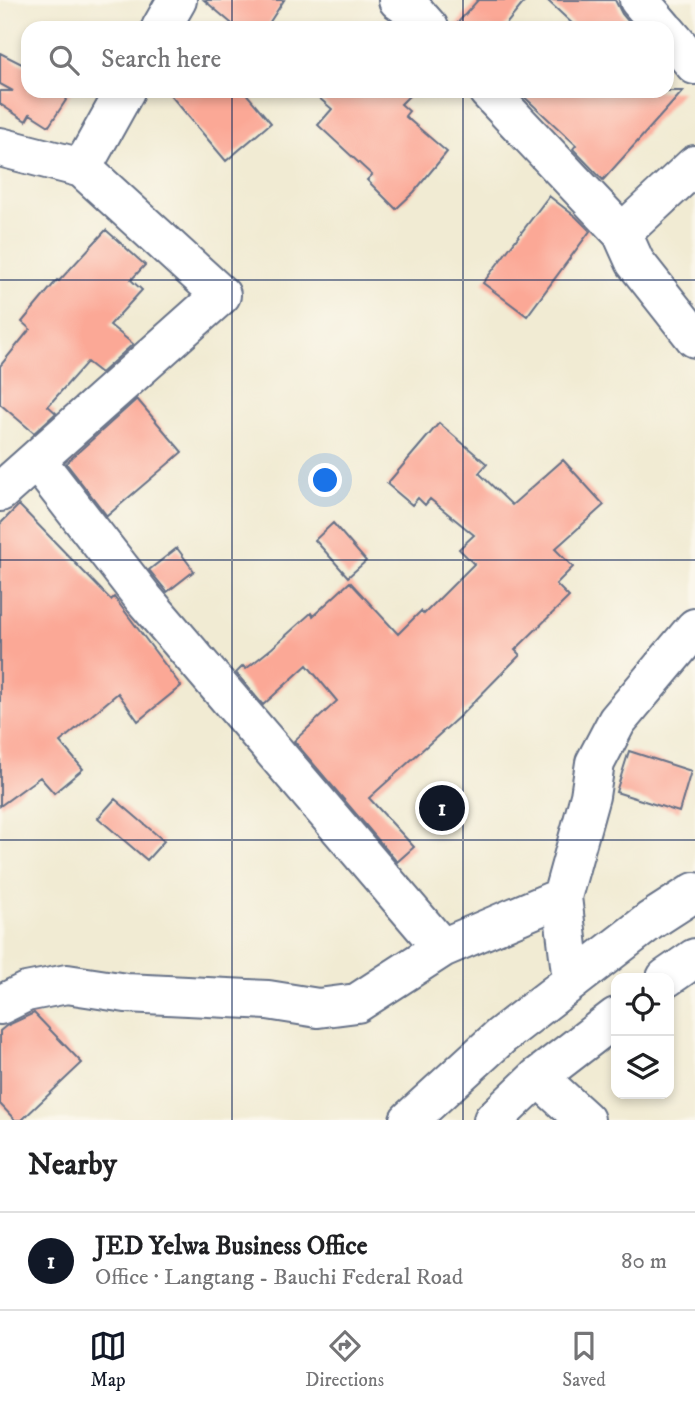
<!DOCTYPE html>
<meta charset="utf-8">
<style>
body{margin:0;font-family:"IM FELL DW Pica",serif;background:#f2f2f2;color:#202124}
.controls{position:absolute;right:21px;bottom:21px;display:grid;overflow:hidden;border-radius:14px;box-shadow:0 4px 10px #0003}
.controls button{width:63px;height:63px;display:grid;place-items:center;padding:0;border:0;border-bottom:2px solid #e0e0e0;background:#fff;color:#202124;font:35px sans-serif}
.you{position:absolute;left:326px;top:481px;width:24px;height:24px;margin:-18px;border:5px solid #fff;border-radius:50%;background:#1a73e8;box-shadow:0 0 0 10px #1a73e833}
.badge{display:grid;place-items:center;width:46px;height:46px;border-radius:50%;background:#111827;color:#fff;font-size:23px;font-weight:700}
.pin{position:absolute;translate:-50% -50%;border:4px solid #fff;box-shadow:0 2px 7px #0006}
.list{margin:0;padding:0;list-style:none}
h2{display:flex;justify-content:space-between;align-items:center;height:91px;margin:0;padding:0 28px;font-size:30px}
h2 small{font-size:23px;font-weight:400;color:#757577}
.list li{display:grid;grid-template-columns:46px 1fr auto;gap:21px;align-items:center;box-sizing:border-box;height:98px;padding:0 28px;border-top:2px solid #e0e0e0}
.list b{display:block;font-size:26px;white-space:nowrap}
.list p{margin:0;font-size:23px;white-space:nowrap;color:#757577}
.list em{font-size:23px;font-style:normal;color:#757577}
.icon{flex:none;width:38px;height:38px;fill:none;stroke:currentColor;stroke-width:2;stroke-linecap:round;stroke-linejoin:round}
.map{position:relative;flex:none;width:695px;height:1120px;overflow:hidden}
.search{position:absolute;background:#fff;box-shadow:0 4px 10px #0003;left:21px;right:21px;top:21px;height:77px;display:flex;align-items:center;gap:18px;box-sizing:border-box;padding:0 24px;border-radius:21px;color:#757577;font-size:26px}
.sheet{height:189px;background:#fff}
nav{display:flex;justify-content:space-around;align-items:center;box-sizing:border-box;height:98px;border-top:2px solid #e0e0e0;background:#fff;font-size:19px;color:#757577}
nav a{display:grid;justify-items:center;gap:4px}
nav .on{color:#111827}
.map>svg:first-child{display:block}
.building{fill:#fba896}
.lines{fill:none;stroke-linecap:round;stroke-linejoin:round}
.minor-casing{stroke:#667187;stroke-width:42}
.major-casing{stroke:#667187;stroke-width:42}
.minor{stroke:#fff;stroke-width:38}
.major{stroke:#fff;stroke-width:38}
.grid{fill:none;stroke:#1b2f5e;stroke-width:2;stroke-opacity:0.55}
</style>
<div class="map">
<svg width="695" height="1120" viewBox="0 0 695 1120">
<rect width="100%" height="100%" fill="#fbf7ec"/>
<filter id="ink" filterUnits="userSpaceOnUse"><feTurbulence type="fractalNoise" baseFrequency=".0143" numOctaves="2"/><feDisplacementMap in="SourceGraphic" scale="14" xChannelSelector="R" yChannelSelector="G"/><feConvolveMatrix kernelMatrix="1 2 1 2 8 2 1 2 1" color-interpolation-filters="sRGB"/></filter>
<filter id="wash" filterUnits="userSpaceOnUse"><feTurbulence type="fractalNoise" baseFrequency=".00686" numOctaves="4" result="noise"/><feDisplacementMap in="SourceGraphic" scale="28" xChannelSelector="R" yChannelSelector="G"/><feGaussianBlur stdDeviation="1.57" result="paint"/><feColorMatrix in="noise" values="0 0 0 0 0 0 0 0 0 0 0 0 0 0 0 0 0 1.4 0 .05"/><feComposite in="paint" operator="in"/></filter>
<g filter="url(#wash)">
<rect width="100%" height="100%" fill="#f1ebd3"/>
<g id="blocks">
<path class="building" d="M204 0H284L266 28H237Z
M478 0H526L503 28H453Z
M547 0H615L622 14 634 28H577Z
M0 53 28 67V91H72L49 126 30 114 26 121 0 104V91H13L0 84Z
M167 91H244L271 123 226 161Z
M311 91H414L401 104 409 111 405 116 447 152 414 192 396 209 367 180 372 175 318 125 332 109Z
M518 91H683L603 180 573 149 576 145Z
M549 196 576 217 590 231 527 316 483 283Z
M106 230 145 265 131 280 142 290 110 325 133 344 101 373 87 362 48 406 56 413 34 433 0 404V366L30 329 22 322 57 280 59 281Z
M137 399 182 452 107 516 66 463Z
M439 423 487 464 479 473 512 505 563 460 604 505 555 549 573 567 556 584 569 597 515 650 520 655 461 715 369 798 414 847 397 862 294 741 337 701 307 665 263 705 236 673 243 666 246 669 272 648 311 613 313 616 350 582 398 634 421 611 424 614 474 564 459 549 474 535 430 499 425 505 418 498 412 505 387 484Z
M19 505 111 600 114 597 181 686 138 721 118 693 60 742 83 769 54 793 40 777 0 806V524Z
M333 523 366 561 348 577 315 540Z
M177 548 194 571 167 592 149 570Z
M629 751 691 771 679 812 616 792Z
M115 799 164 841 147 860 98 818Z
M34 1013 82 1063 22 1120H15L0 1104V1031L6 1026Z"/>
</g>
</g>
<g filter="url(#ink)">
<use href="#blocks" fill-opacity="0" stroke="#667187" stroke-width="2"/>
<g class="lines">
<g class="minor-casing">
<path id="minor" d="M398 0 414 11 429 28
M639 0 663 28
M161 28 177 0
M667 32 695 65
M488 91 622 233 635 262 695 338
M0 147 82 168 221 295 0 492
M82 168 125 91
M622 233 695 165
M36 460 144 599 442 948
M572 981 562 897 590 796 595 763 617 721 695 628
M0 1005 26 992 67 984 126 993 268 1000 318 1008 357 1003 442 948 562 897
M538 1077 585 1120"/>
</g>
<g class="major-casing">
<path id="major" d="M666 978 695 958
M409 1120 501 1036 650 921 695 892
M493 1120 538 1077 616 1017"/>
</g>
<use href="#minor" class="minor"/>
<use href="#major" class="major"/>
</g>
</g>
<path class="grid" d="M232 0V28M463 0V28M232 91V1120M463 91V1120M0 280H695M0 560H695M0 840H695"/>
</svg>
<div class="controls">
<button><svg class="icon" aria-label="locate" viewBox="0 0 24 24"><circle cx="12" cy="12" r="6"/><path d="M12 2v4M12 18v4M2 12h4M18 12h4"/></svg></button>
<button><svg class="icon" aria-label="layers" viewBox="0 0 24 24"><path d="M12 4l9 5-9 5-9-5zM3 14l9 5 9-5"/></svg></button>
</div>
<div class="you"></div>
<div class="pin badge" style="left:442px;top:808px">1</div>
<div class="search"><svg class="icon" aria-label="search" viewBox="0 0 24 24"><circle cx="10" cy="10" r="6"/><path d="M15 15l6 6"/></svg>Search here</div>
</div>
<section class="sheet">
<h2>Nearby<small></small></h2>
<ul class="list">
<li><span class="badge">1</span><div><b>JED Yelwa Business Office</b><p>Office · Langtang - Bauchi Federal Road</p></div><em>80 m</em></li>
</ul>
</section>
<nav>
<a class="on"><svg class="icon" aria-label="map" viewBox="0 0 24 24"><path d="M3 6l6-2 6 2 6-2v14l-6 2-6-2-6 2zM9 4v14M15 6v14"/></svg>Map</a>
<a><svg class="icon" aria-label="directions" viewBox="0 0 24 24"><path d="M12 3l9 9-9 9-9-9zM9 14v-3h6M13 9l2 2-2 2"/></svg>Directions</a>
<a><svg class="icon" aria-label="saved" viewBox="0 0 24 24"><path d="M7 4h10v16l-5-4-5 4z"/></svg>Saved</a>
</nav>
